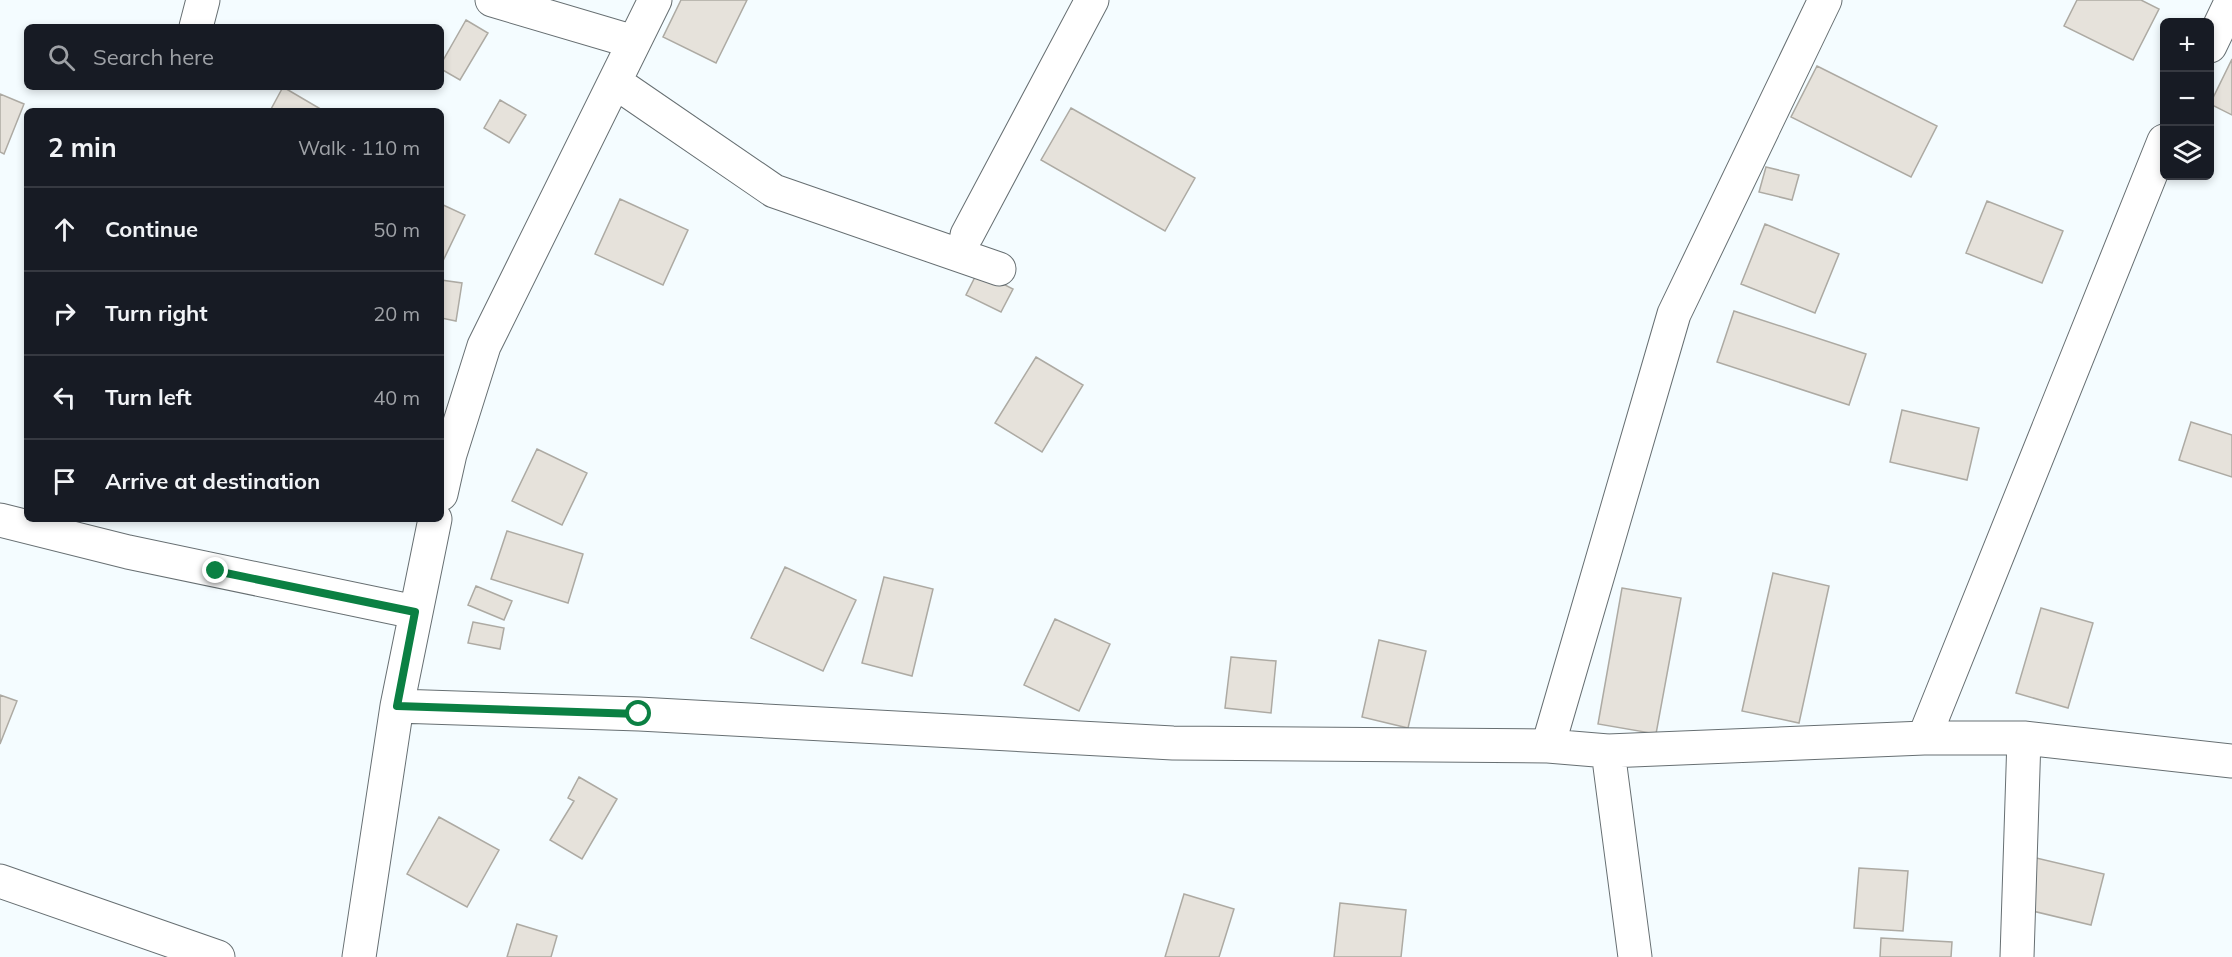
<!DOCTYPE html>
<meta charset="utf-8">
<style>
body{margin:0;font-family:Mulish,sans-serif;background:#242831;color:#f1f3f6}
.controls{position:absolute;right:18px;top:18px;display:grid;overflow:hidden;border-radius:9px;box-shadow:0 3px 9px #0003}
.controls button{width:54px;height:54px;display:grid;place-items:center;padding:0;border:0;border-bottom:2px solid #363941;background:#171b24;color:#f1f3f6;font:30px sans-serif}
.stop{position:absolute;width:18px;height:18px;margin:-14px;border:4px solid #0b8043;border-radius:50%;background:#fff}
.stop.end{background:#0b8043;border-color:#fff;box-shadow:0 2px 6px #0008}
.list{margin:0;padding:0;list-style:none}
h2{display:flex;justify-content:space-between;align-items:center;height:78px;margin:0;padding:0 24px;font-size:26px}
h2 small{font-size:20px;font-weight:400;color:#9ea1a6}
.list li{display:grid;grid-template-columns:39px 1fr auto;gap:18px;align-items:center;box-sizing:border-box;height:84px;padding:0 24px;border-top:2px solid #363941}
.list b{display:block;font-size:22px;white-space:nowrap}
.list em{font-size:20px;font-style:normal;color:#9ea1a6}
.icon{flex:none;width:33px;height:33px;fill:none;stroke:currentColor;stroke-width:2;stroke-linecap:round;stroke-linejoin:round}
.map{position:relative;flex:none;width:2232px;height:957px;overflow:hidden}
.search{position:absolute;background:#171b24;box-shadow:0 3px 9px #0003;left:24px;top:24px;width:420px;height:66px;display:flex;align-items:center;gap:15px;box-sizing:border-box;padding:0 21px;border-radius:9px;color:#9ea1a6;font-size:22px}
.panel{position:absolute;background:#171b24;box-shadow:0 3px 9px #0003;left:24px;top:108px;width:420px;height:414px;border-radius:9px}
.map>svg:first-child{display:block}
.building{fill:#e6e2db;stroke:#adaaa3;stroke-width:1.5}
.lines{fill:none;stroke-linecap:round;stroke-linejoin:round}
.minor-casing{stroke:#676f72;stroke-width:35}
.minor{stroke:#fff;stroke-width:33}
.route{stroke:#0b8043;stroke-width:8}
</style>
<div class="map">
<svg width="2232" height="957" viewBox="0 0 2232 957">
<rect width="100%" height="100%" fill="#f4fcff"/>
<path class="building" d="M681 0H747L716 63 663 37Z
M2077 0H2141L2159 9 2133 60 2064 26Z
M466 20 488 33 460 80 441 69V64Z
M2232 59V115L2210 104Z
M1817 66 1937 126 1911 177 1791 117Z
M283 87 324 111H270Z
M0 94 24 104 4 154 0 152Z
M500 100 526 115 509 143 484 128Z
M1071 108 1195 178 1165 231 1041 160Z
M1766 167 1799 175 1792 200 1759 192Z
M620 199 688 230 663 285 595 254Z
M1987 201 2063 231 2042 283 1966 253Z
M441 204 465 215 441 265Z
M1765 224 1839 254 1815 313 1741 284Z
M978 271 1013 289 1001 312 966 295Z
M441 280 462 283 456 321 441 318Z
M1734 311 1866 354 1849 405 1717 362Z
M1036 357 1083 385 1042 452 995 423Z
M1902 410 1979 428 1967 480 1890 462Z
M2191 422 2232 435V477L2179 460Z
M537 449 587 473 562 525 512 501Z
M507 531 583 554 568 603 491 579Z
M785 567 856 600 823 671 751 638Z
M1773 573 1829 586 1799 723 1742 711Z
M884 577 933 589 912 676 862 663Z
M476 586 512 601 504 620 468 605Z
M1622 588 1681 598 1656 734 1598 724Z
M2041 608 2093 623 2068 708 2016 693Z
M1055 619 1110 644 1079 711 1024 685Z
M473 622 504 628 500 649 468 643Z
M1379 640 1426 651 1408 728 1362 717Z
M1231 657 1276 661 1271 713 1225 708Z
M0 695 17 701 0 744Z
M579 777 617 799 582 859 550 840 574 801 568 798Z
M439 817 499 850 467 907 407 874Z
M2032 857 2104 874 2091 925 2020 908Z
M1859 868 1908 871 1903 931 1854 928Z
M1184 894 1234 909 1219 957H1165Z
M1340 903 1406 910 1401 957H1334Z
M517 924 557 936 551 957H507Z
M1881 938 1952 942 1951 957H1880Z"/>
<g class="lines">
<g class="minor-casing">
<path id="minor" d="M492 0 634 42
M196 27 203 0
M2210 46 2232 0
M615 82 774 191 999 269
M967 235 1092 0
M441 494 450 454 484 346 655 0
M0 520 128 552 415 612
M397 706 639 714 1173 743 1548 746 1608 751 1924 738H2024L2232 761
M1924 738 2164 141
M1548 746 1674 314 1825 0
M1608 751 1635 957
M0 881 218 957
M359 957 397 706 435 519
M2017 957 2024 738"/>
</g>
<use href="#minor" class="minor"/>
</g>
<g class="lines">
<path class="route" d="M216 571 415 612 397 706 639 714"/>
</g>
</svg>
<div class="controls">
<button>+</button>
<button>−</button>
<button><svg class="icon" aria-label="layers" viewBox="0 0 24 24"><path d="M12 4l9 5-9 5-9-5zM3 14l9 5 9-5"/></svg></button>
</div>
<div class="stop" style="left:639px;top:714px"></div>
<div class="stop end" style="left:216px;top:571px"></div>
<div class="search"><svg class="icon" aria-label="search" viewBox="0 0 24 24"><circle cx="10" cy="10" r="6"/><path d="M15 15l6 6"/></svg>Search here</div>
<section class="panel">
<h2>2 min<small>Walk · 110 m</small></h2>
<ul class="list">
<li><svg class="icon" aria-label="ahead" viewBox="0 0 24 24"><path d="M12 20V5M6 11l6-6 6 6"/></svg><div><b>Continue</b></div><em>50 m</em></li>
<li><svg class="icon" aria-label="right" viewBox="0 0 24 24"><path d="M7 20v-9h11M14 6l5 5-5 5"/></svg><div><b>Turn right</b></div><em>20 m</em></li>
<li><svg class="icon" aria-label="left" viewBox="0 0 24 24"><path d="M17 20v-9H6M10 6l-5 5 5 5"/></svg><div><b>Turn left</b></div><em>40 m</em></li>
<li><svg class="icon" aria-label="arrive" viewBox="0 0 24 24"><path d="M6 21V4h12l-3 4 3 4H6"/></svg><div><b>Arrive at destination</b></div></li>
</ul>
</section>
</div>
